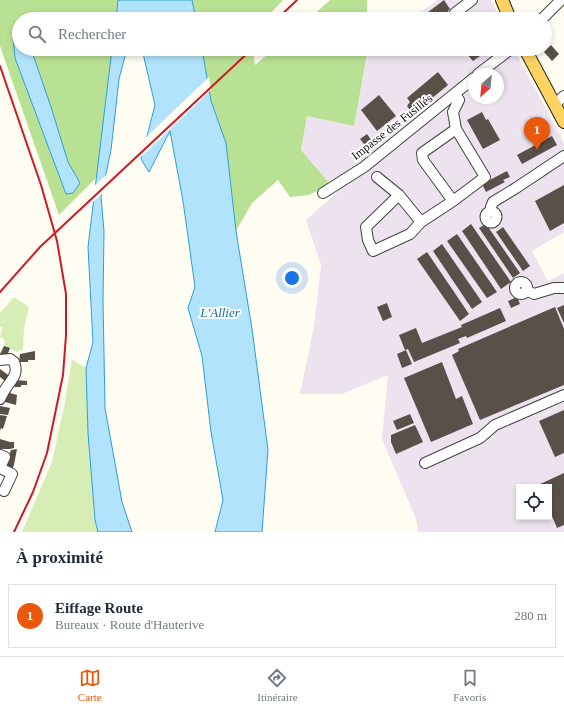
<!DOCTYPE html>
<html lang="fr">
<meta charset="utf-8">
<style>
body{margin:0;font-family:"Times New Roman",serif;background:#f6f6f7;color:#1f2937}
.controls{position:absolute;right:12px;bottom:12px;display:grid;overflow:hidden;border-radius:0px;box-shadow:0 2px 6px #0003}
.controls button{width:36px;height:36px;display:grid;place-items:center;padding:0;border:0;border-bottom:1px solid #e0e1e3;background:#fff;color:#1f2937;font:20px sans-serif}
.compass{position:absolute;left:468px;top:68px;width:36px;height:36px;border-radius:50%;background:#fff;box-shadow:0 2px 6px #0003;rotate:207deg}
.you{position:absolute;left:292px;top:278px;width:14px;height:14px;margin:-10px;border:3px solid #fff;border-radius:50%;background:#1a73e8;box-shadow:0 0 0 6px #1a73e833}
.badge{display:grid;place-items:center;width:26px;height:26px;border-radius:50%;background:#ea580c;color:#fff;font-size:13px;font-weight:700}
.pin{position:absolute;translate:-50% -33px;filter:drop-shadow(0 1px 2px #0008)}
.pin::after{content:'';position:absolute;top:21px;width:14px;height:12px;background:inherit;clip-path:polygon(0 0,100% 0,50% 100%)}
.list{margin:0;padding:0;list-style:none}
h2{display:flex;justify-content:space-between;align-items:center;height:52px;margin:0;padding:0 16px;font-size:17px}
h2 small{font-size:13px;font-weight:400;color:#747a83}
.list li{display:grid;grid-template-columns:26px 1fr auto;gap:12px;align-items:center;box-sizing:border-box;height:64px;margin:0 8px 8px;padding:0 8px;border:1px solid #e0e1e3;border-radius:0px}
.list b{display:block;font-size:15px;white-space:nowrap}
.list p{margin:0;font-size:13px;white-space:nowrap;color:#747a83}
.list em{font-size:13px;font-style:normal;color:#747a83}
.icon{flex:none;width:22px;height:22px;fill:none;stroke:currentColor;stroke-width:2;stroke-linecap:round;stroke-linejoin:round}
.map{position:relative;flex:none;width:564px;height:532px;overflow:hidden}
.search{position:absolute;background:#fff;box-shadow:0 2px 6px #0003;left:12px;right:12px;top:12px;height:44px;display:flex;align-items:center;gap:10px;box-sizing:border-box;padding:0 14px;border-radius:22px;color:#747a83;font-size:15px}
.sheet{height:124px;background:#fff}
nav{display:flex;justify-content:space-around;align-items:center;box-sizing:border-box;height:56px;border-top:1px solid #e0e1e3;background:#fff;font-size:11px;color:#747a83}
nav a{display:grid;justify-items:center;gap:2px}
nav .on{color:#ea580c}
.map>svg:first-child{display:block}
.industrial{fill:#ede3ef;fill-rule:evenodd}
.green{fill:#d6eeb6}
.forest{fill:#b9e194}
.water{fill:#b1e3fc;stroke:#309ddb}
.pier{fill:#fffcf2}
.building{fill:#59504a}
.lines{fill:none;stroke-linecap:round;stroke-linejoin:round}
.minor-casing{stroke:#424242;stroke-width:12}
.major-casing{stroke:#202020;stroke-width:14}
.minor{stroke:#fff;stroke-width:10}
.major{stroke:#ffd362;stroke-width:12}
.rail{stroke:#cf1828;stroke-width:2}
.labels{text-anchor:middle;stroke-width:4;stroke-linejoin:round;paint-order:stroke}
.street-label{font-size:12px;fill:#0f0f0f;stroke:#fff}
.water-label{font-size:13px;font-style:italic;fill:#0b6eaf;stroke:#fff}
</style>
<div class="map">
<svg width="564" height="532" viewBox="0 0 564 532">
<rect width="100%" height="100%" fill="#fffcf2"/>
<path class="industrial" d="M437 0H491L500 19H412Z
M372 49H514L564 143V232L532 251 548 281 564 273V532H418L416 519 382 439 388 375 342 394H300L314 326 321 265 306 220 337 192 301 150 307 116 354 125 368 52ZM474 74H498V98H474ZM519 487H549V517H519Z"/>
<path class="green" d="M14 297 29 307 24 329 23 349 17 352 4 346 5 340 0 337 2 327H0V313Z
M72 359 86 368 88 433 95 520 98 532H22L52 462 64 407Z"/>
<path class="forest" d="M0 0H118L116 19H19V49H112L97 177 59 215 0 46Z
M192 0H283L265 19H196Z
M330 0H367V19H309Z
M202 49H253L255 65 274 49H368L354 126 307 116 301 150 330 184 309 195 290 197 278 180 252 203 236 231 226 143 211 101Z"/>
<path class="water" d="M118 0H192L196 19H116Z
M13 37 19 39V49H31L51 107 68 162 80 183 73 193 66 194 15 58Z
M112 49H127L119 79 111 150 101 197 104 231 103 301 105 408 122 502 132 532H98L95 520 88 433 86 368 93 342 88 247Z
M142 49H202L211 101 226 143 236 231 252 329 268 450 262 532H215L223 500 211 432 202 356 188 308 195 287 183 201 170 131 149 172 141 159 155 105Z"/>
<path class="pier" d="M209 77 211 90 139 159 144 139Z
M108 173 104 192 91 204 93 187Z"/>
<path class="building" d="M444 0 450 9 448 11 454 19H419Z
M551 45 559 54 552 61 544 52Z
M470 49 473 52 476 50 480 56 473 61 466 53Z
M438 72 448 85 413 114 407 106 410 102 407 98Z
M379 95 396 116 377 131 361 110Z
M482 112 486 120 488 119 500 140 483 149 467 120Z
M367 134 374 144 368 149 360 139Z
M552 136 557 145 522 164 517 155Z
M507 171 510 177 503 180 505 182 486 192 482 184Z
M564 185V223L550 231 535 201Z
M471 224 511 282 501 289 462 231Z
M486 224 520 273 513 278 479 228Z
M503 227 530 266 523 271 496 232Z
M457 234 497 292 487 298 447 241Z
M442 244 482 302 472 309 433 251Z
M427 252 469 314 460 321 417 259Z
M517 297 520 304 511 308 508 301Z
M387 303 392 317 383 321 377 307Z
M564 305V323L557 308Z
M555 307 564 329V385L480 420 452 355 459 351 458 349Z
M500 308 506 321 467 338 463 330 466 336 458 339 460 343 414 362 408 349 405 350 399 335 416 328 422 343 462 327 461 325Z
M4 346 10 348 7 356 0 358V354Z
M406 350 412 364 402 368 397 354Z
M35 351V360H28V362H19L20 354Z
M442 362 456 399 462 396 473 424 431 442 404 378Z
M0 369 11 377 7 383 0 377Z
M15 380 27 381V385H21V387H15L14 386Z
M8 388 12 389 10 393 17 395 16 405 5 402 3 405H0Z
M0 406 10 408 8 415 0 414Z
M564 410V453L555 457 539 421Z
M410 414 414 423 397 430 393 421Z
M0 415 7 416 3 429 1 428 0 431Z
M415 425 423 442 396 454 391 442V435Z
M0 439 10 442H14V448L10 449H2L0 452Z
M17 449 14 465 12 470 5 466 11 450Z
M564 473V525L557 528 549 509V487H539L538 485Z"/>
<g class="lines">
<g class="minor-casing">
<path id="minor" d="M457 19 455 13 472 0
M542 19 561 0
M478 74 511 49
M455 94 459 100 453 112 456 129
M555 104 564 96
M377 177 399 195 421 222 453 201 485 177 456 129 422 153 423 160 453 201
M323 193 364 167 474 78
M399 195 366 227 368 240 373 251 410 234 421 222
M491 211V207L493 202 516 188 564 156
M485.5 217a5.5 5.5 0 1 1 11 0a5.5 5.5 0 1 1-11 0Z
M515 288a6 6 0 1 1 12 0a6 6 0 1 1-12 0Z
M526 290 534 294 554 288H564
M0 360 10 359 14 362C19 374 12 379 6 388 4 391 2 395 0 399
M0 455 5 457 0 468
M425 463 480 438 495 425 564 395
M0 468 12 474 4 491"/>
</g>
<g class="major-casing">
<path id="major" d="M502 0 510 19
M525 49 564 122"/>
</g>
<use href="#minor" class="minor"/>
<use href="#major" class="major"/>
<path class="rail" d="M277 19 297 0
M0 66 41 185 57 241 66 294V335L63 375 47 453 33 492 14 532
M0 292 40 247 252 49"/>
</g>
<g class="labels">
<g class="street-label">
<text transform="translate(392 127) rotate(-38)" y="4">Impasse des Fusillés</text>
</g>
<g class="water-label">
<text x="220" y="317">L'Allier</text>
</g>
</g>
</svg>
<div class="controls">
<button><svg class="icon" aria-label="locate" viewBox="0 0 24 24"><circle cx="12" cy="12" r="6"/><path d="M12 2v4M12 18v4M2 12h4M18 12h4"/></svg></button>
</div>
<svg class="compass" viewBox="-18 -18 36 36"><path d="M0-13l5 13h-10z" fill="#e53935"/><path d="M0 13l5-13h-10z" fill="#747a83"/></svg>
<div class="you"></div>
<div class="pin badge" style="left:537px;top:150px">1</div>
<div class="search"><svg class="icon" aria-label="search" viewBox="0 0 24 24"><circle cx="10" cy="10" r="6"/><path d="M15 15l6 6"/></svg>Rechercher</div>
</div>
<section class="sheet">
<h2>À proximité<small></small></h2>
<ul class="list">
<li><span class="badge">1</span><div><b>Eiffage Route</b><p>Bureaux · Route d'Hauterive</p></div><em>280 m</em></li>
</ul>
</section>
<nav>
<a class="on"><svg class="icon" aria-label="map" viewBox="0 0 24 24"><path d="M3 6l6-2 6 2 6-2v14l-6 2-6-2-6 2zM9 4v14M15 6v14"/></svg>Carte</a>
<a><svg class="icon" aria-label="directions" viewBox="0 0 24 24"><path d="M12 3l9 9-9 9-9-9zM9 14v-3h6M13 9l2 2-2 2"/></svg>Itinéraire</a>
<a><svg class="icon" aria-label="saved" viewBox="0 0 24 24"><path d="M7 4h10v16l-5-4-5 4z"/></svg>Favoris</a>
</nav>
